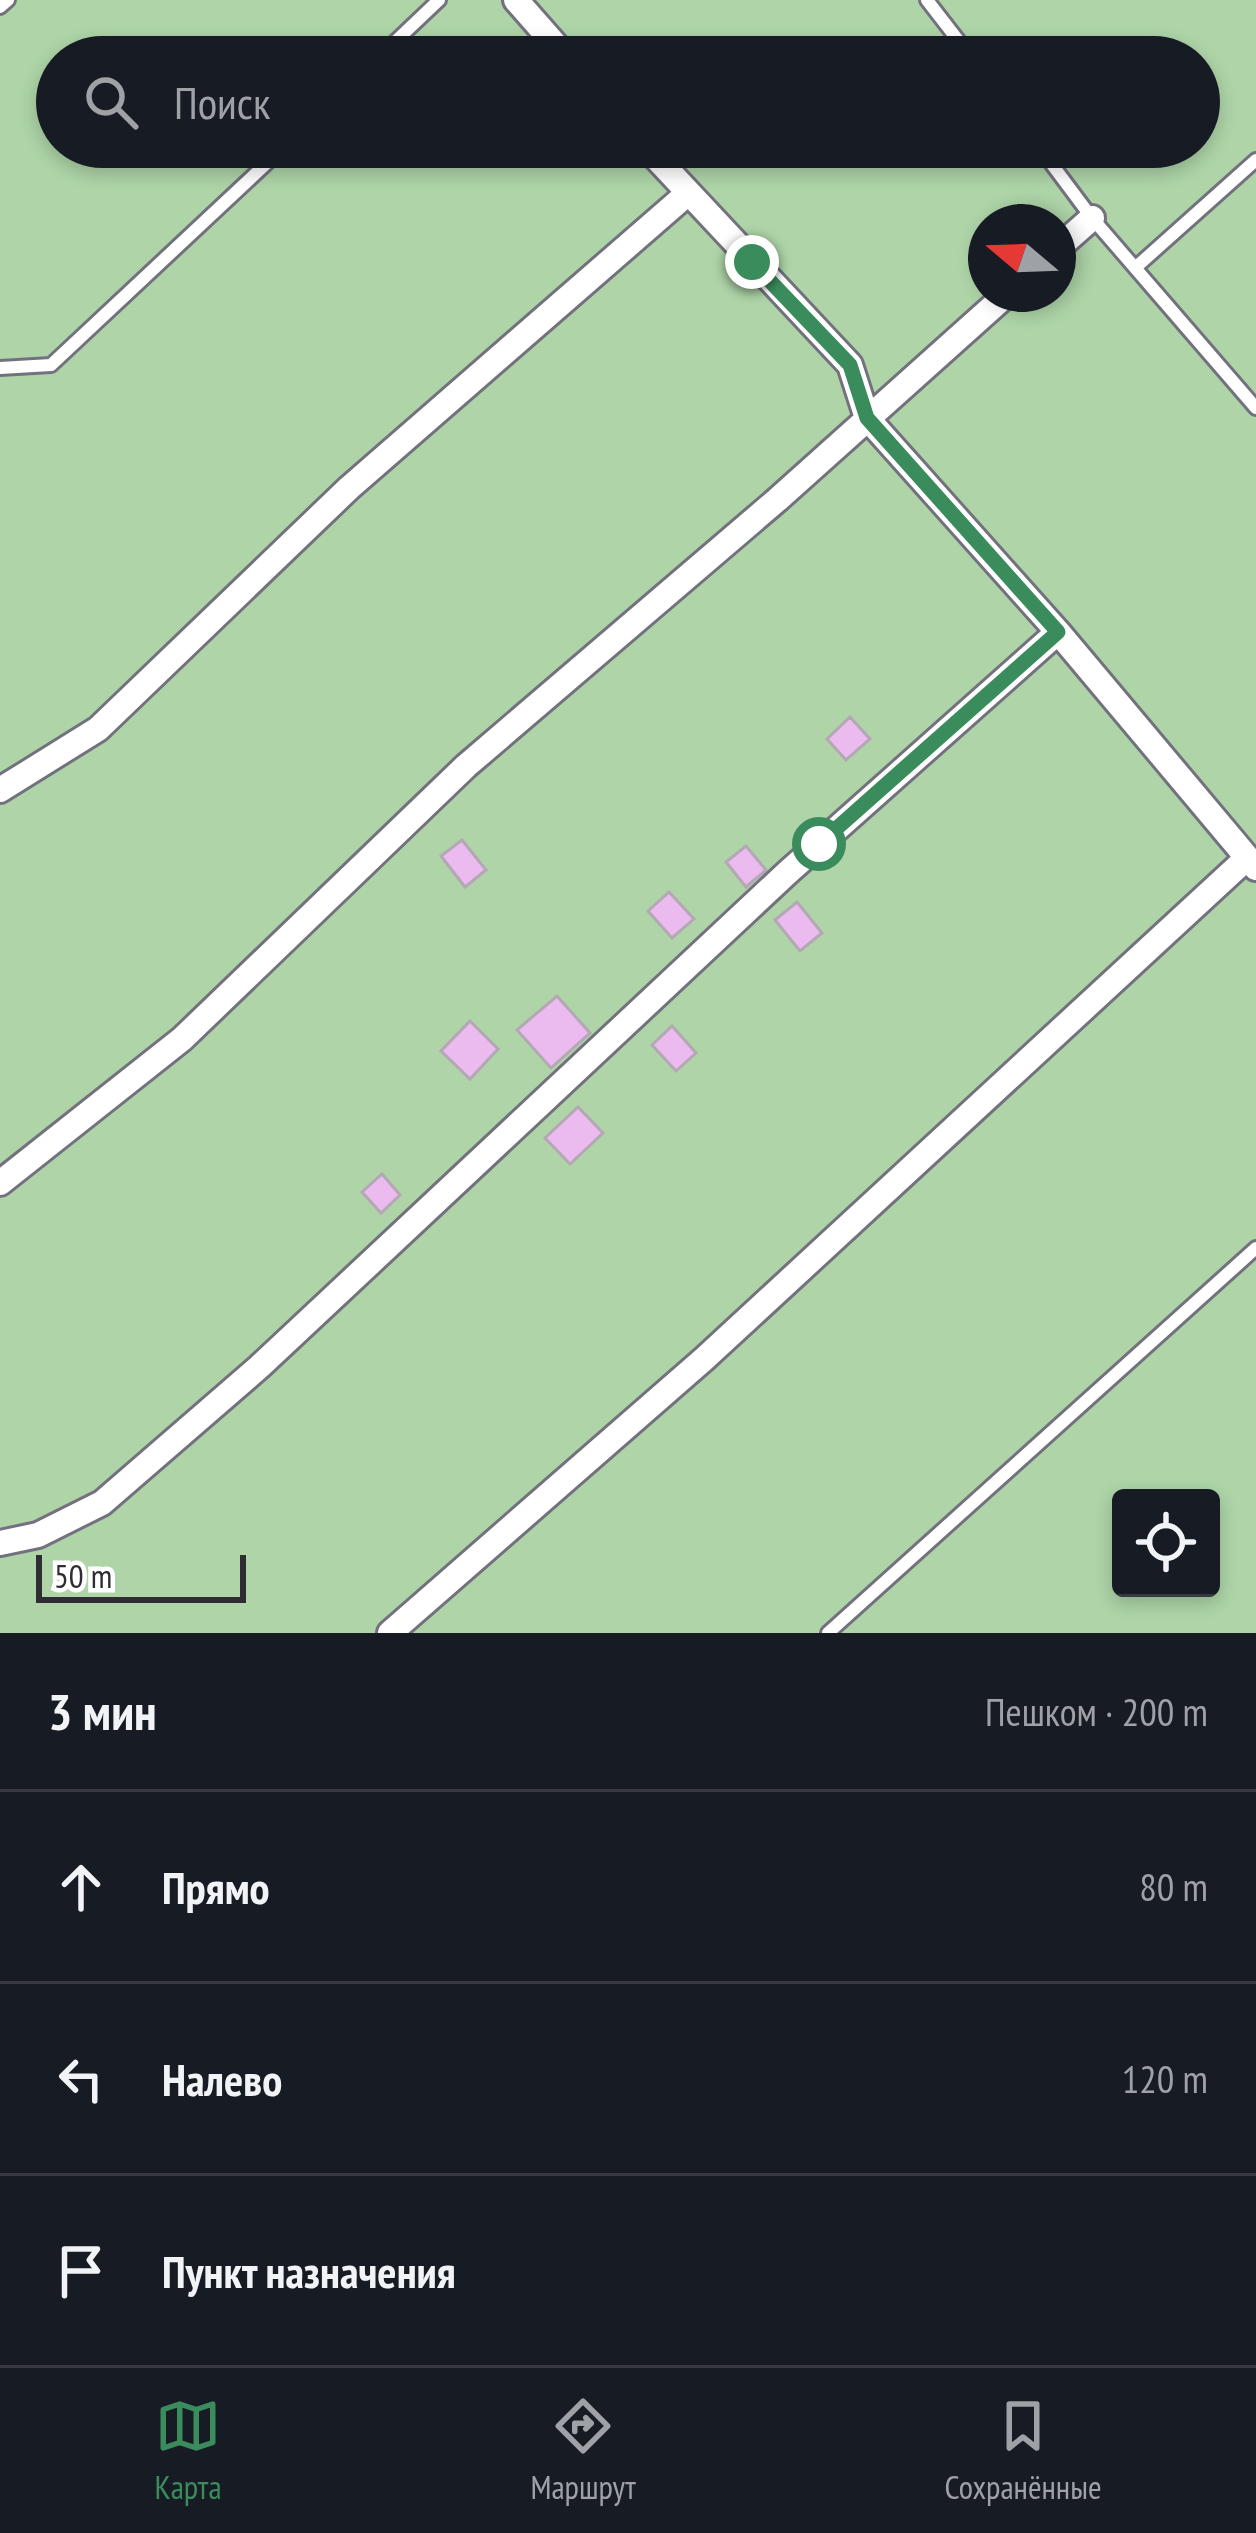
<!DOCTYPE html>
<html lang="ru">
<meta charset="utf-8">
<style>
body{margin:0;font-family:"PT Sans Narrow",sans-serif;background:#242831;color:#f1f3f6}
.controls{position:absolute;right:36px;bottom:36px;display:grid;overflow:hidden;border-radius:12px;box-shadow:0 6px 18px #0003}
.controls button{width:108px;height:108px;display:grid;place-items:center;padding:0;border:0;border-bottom:3px solid #363941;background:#171b24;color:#f1f3f6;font:60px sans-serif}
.compass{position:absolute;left:968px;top:204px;width:108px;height:108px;border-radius:50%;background:#171b24;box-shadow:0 6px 18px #0003;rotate:289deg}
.scale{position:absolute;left:36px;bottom:30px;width:210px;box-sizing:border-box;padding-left:12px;border:6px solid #2f2d33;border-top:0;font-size:33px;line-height:42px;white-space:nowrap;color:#2f2d33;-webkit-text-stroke:9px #fff;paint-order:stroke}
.stop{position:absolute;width:36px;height:36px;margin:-27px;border:9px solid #3b8c5d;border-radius:50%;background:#fff}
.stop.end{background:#3b8c5d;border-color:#fff;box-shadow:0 3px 12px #0008}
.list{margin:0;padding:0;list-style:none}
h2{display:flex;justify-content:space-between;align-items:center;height:156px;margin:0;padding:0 48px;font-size:51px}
h2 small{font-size:39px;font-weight:400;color:#9ea1a6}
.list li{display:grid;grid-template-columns:78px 1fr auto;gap:36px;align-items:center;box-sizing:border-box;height:192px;padding:0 48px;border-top:3px solid #363941}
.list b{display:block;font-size:45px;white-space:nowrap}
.list em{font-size:39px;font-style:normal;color:#9ea1a6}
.icon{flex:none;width:66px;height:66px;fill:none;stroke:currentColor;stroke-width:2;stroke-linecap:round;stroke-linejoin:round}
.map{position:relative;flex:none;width:1256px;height:1633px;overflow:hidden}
.search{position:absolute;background:#171b24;box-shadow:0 6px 18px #0003;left:36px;right:36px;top:36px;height:132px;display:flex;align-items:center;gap:30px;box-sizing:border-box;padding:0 42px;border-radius:66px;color:#9ea1a6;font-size:45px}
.sheet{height:732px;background:#171b24}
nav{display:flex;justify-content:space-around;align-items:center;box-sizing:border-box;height:168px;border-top:3px solid #363941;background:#171b24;font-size:33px;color:#9ea1a6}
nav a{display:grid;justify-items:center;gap:6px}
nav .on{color:#3b8c5d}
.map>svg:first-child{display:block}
.green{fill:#aed4a8;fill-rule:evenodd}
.building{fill:#ebbbf0;stroke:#b3a8b4;stroke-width:3}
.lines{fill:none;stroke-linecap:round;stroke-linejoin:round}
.lane-casing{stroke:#73717e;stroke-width:18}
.street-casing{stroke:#73717e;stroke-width:30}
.lane{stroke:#fff;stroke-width:12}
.street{stroke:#fff;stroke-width:24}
.route{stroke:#3b8c5d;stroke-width:15}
</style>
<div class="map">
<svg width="1256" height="1633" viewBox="0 0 1256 1633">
<rect width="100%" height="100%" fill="#f2effe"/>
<path class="green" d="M0 0H1256V1633H0ZM57 57H1199V147H57ZM986 222H1058V294H986ZM1121 1498H1211V1588H1121Z"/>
<path class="building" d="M850 717 870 739 846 760 827 739Z
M462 840 486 870 465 887 441 856Z
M746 846 766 870 746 887 726 862Z
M669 892 694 919 672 938 648 911Z
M797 902 822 933 800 951 775 920Z
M557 996 590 1033 551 1068 517 1030Z
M470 1021 498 1049 470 1079 441 1051Z
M672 1026 696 1053 676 1071 652 1045Z
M578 1107 603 1133 570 1164 545 1138Z
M382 1174 400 1195 381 1213 362 1192Z"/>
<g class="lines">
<g class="lane-casing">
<path id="lane" d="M927 0 971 57
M0 7 8 0
M379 57 439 0
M1039 147 1092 218 1256 408
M1135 268 1256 160
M0 368 51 365 284 147
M828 1633 1256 1248"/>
</g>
<g class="street-casing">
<path id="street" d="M516 0 566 57
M646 147 850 365 867 418 1058 632 1256 868
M1058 248 1092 218
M0 790 98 729 349 488 687 194
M0 1183 182 1039 466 766 777 500 1007 294
M0 1543 38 1535 102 1503 259 1367 787 873 1058 632
M390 1633 704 1359 1247 858"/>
</g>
<use href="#lane" class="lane"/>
<use href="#street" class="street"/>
</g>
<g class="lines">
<path class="route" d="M752 262 850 365 867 418 1058 632 819 844"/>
</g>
</svg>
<div class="controls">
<button><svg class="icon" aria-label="locate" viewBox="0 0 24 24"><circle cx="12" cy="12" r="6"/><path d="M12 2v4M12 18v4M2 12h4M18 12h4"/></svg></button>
</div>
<svg class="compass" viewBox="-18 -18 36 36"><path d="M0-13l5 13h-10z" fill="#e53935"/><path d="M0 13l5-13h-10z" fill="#9ea1a6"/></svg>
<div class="scale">50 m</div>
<div class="stop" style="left:819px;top:844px"></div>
<div class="stop end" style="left:752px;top:262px"></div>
<div class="search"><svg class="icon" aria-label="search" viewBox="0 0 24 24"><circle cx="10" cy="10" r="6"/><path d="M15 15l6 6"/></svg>Поиск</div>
</div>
<section class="sheet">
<h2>3 мин<small>Пешком · 200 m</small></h2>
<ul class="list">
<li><svg class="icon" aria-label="ahead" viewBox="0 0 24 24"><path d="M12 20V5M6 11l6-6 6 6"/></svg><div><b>Прямо</b></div><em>80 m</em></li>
<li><svg class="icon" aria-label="left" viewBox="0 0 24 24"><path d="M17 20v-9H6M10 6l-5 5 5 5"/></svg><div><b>Налево</b></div><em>120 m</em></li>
<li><svg class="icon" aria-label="arrive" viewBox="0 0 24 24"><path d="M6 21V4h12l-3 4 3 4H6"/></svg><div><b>Пункт назначения</b></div></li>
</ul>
</section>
<nav>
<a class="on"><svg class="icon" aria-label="map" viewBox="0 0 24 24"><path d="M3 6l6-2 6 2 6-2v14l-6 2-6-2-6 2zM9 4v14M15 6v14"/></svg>Карта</a>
<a><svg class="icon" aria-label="directions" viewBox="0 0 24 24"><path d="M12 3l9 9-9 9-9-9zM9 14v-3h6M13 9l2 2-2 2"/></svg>Маршрут</a>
<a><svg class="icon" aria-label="saved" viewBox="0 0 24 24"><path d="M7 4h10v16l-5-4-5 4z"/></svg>Сохранённые</a>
</nav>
